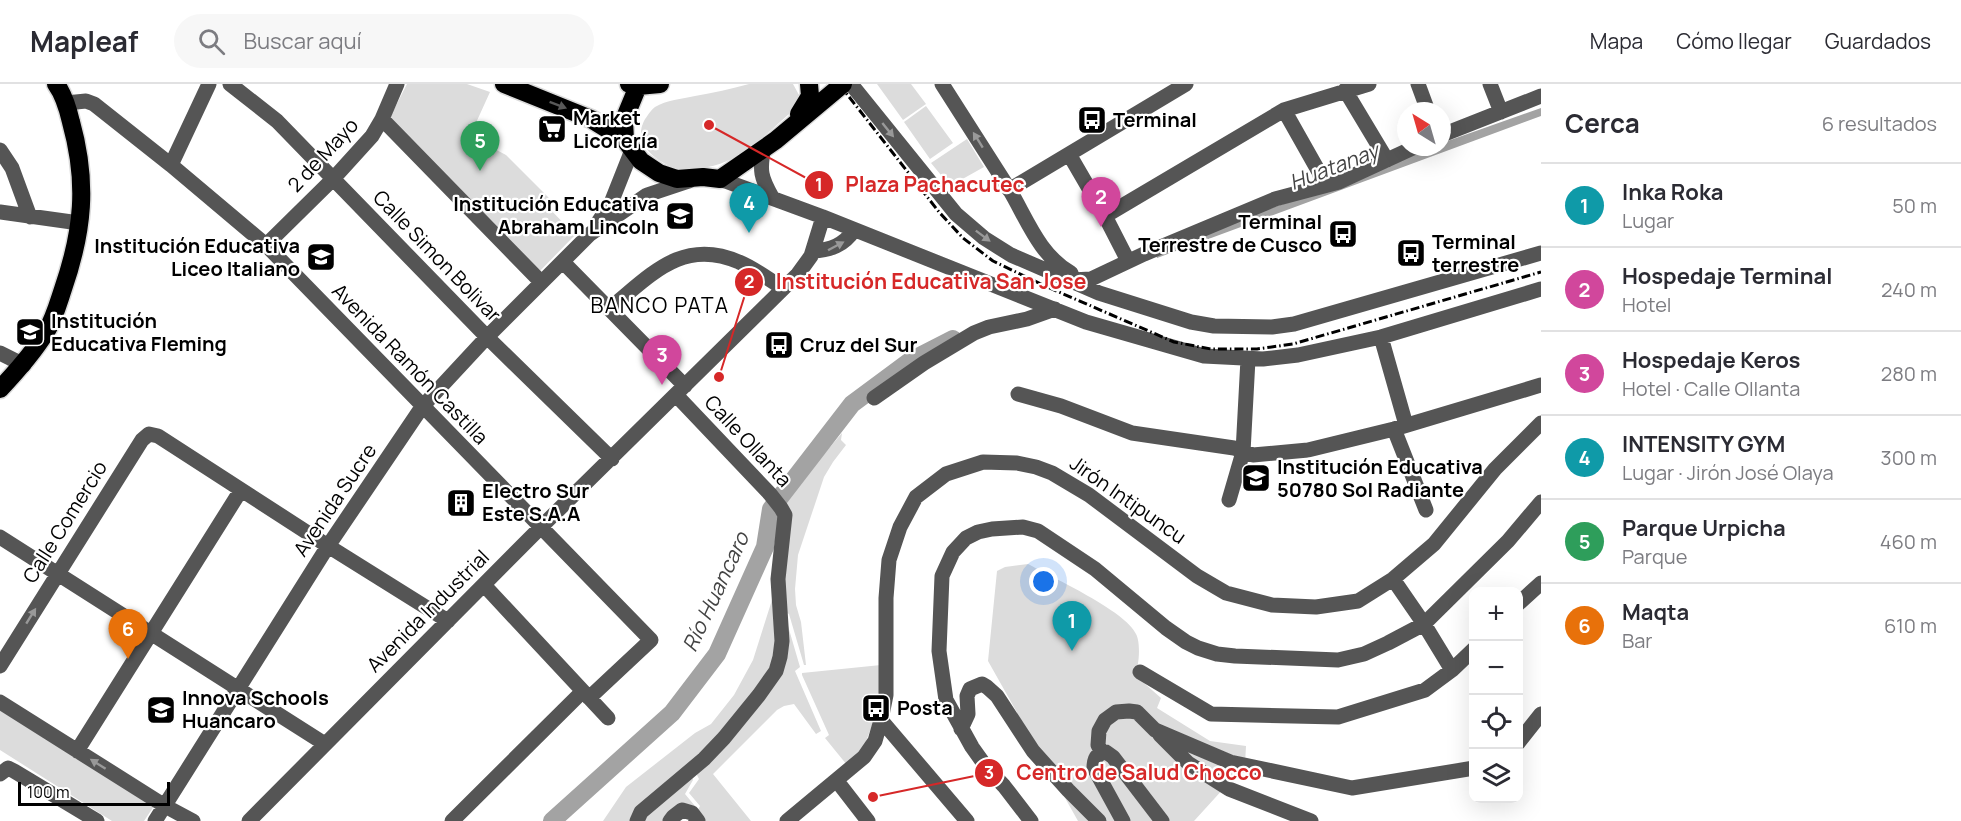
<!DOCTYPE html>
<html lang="es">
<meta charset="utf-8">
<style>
body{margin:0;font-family:Manrope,sans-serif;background:#f7f7f7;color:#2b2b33}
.controls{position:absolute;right:18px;bottom:18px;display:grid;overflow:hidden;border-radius:12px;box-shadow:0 6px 24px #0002}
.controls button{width:54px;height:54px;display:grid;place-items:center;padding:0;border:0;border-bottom:2px solid #e1e1e2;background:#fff;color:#2b2b33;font:30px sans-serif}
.compass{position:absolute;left:1397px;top:18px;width:54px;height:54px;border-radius:50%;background:#fff;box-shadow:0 6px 24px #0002;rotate:323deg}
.scale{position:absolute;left:18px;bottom:15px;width:152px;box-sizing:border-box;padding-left:6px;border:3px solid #000;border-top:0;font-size:16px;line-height:21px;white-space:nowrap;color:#000;-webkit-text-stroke:4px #fff;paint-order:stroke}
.you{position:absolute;left:1044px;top:498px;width:21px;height:21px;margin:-15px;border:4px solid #fff;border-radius:50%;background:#1a73e8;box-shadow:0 0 0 9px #1a73e833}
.badge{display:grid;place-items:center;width:39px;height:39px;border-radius:50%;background:#000;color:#fff;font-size:20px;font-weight:700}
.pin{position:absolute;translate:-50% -50px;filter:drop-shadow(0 2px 3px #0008)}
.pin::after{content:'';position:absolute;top:32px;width:21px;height:18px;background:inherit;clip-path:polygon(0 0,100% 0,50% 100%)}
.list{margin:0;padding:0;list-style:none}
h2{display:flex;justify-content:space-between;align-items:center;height:78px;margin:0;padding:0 24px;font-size:26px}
h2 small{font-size:20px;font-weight:400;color:#7c7c81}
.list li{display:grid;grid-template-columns:39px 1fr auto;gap:18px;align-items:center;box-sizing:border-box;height:84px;padding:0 24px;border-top:2px solid #e1e1e2}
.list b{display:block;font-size:22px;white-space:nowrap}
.list p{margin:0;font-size:20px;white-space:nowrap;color:#7c7c81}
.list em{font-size:20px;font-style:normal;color:#7c7c81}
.icon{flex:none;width:33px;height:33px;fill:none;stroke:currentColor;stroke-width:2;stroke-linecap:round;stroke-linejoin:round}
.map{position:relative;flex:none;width:1541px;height:737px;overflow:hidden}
header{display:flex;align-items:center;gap:36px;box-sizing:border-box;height:84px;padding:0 30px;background:#fff;border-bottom:2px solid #e1e1e2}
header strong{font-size:28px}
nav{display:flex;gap:33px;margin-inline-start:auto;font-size:21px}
.search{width:420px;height:54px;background:#f7f7f7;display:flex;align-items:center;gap:15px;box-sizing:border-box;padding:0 21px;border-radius:33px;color:#7c7c81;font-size:22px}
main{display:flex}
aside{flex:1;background:#fff}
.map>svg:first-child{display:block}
.green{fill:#dcdcdc}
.water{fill:#a3a3a3}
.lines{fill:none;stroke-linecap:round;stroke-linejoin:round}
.river{stroke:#a3a3a3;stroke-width:18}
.highway-casing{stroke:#dbdbdb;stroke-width:21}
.minor{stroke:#555;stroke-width:15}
.highway{stroke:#000;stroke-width:18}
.rail{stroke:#000;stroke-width:3;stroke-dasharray:9 3 1.5 3;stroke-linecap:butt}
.oneway{fill:#595959}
.oneway2{fill:#999}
.labels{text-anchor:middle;stroke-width:4.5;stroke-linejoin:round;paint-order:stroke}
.poi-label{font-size:20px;font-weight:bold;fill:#000;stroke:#fff;text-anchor:start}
.street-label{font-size:20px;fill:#000;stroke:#fff}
.water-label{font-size:21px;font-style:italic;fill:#444;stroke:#fff}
.neighbourhood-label{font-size:21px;letter-spacing:1.5px;fill:#000;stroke:#fff}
.leader{fill:none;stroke:#d62828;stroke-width:2}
.callout-dot{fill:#d62828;stroke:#fff;stroke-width:2}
.mark-label{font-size:18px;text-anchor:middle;font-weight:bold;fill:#fff}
.callout-label{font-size:21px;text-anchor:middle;font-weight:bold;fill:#d62828;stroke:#fff;stroke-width:4.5;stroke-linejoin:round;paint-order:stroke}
</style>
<header>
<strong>Mapleaf</strong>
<div class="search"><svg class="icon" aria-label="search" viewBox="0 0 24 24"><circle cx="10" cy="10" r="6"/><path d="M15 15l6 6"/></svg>Buscar aquí</div>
<nav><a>Mapa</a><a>Cómo llegar</a><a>Guardados</a></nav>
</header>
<main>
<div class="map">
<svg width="1541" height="737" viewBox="0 0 1541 737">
<rect width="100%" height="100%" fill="#fff"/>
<path class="green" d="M407 0H467L490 8 470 52 506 71 551 116 547 122 575 151 538 189 388 37Z
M749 0H793L799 11V19C786 35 754 61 737 72 723 81 694 88 679 85 658 80 632 60 644 37 647 32 651 26 655 23 666 16 682 15 695 12 713 9 731 5 749 0Z
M877 0H911L926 20 903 36Z
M926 22 953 59 930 75 904 38Z
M967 55 984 83 950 102 931 79Z
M842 349 841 356 846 361 833 378 824 393 798 471 795 505 796 521 801 538 806 581H804L789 530 785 528 784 506 790 441 792 434 782 420Z
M1028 480C1053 494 1126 527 1136 550 1141 559 1139 582 1135 591L1161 614 1157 624 1210 657 1246 662 1245 681 1194 737H1078L988 577 997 487 1005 483Z
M772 516 776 564 771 586 709 664 631 737H603L626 703 695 649 711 640 734 611 753 576Z
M786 535 800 583 795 587 821 647 816 650 794 620 784 622 777 626 713 690 751 737H705L698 726 700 722 689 709 699 695 696 689 764 613Z
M881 581 880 605 872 635 874 636 862 668 847 681 825 654 829 651 802 591V589Z
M0 626 156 719 144 737H112L0 666Z
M692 692 693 696 685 710 695 722 664 737H640Z"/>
<path class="water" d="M1541 24V32L1157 174 1155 169 1274 123 1336 103 1432 63H1442V59Z"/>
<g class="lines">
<path class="river" d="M552 737 672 629 717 570 765 463 771 425 852 320 910 277 953 255"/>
<g class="highway-casing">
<path id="highway" d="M504 0 591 35 625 56 641 77 659 89 677 95 703 93 720 95 776 56 843 0
M629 0 638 2 660 0
M799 30 810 12 809 0
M625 56 624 36 638 2
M0 305C17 287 33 269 46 248 54 235 58 220 63 205 83 147 88 99 71 38 68 25 64 11 56 0"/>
</g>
<path class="minor" d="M230 0 277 37 487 253 612 375
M851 0 956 130 984 154 1011 171 1099 209 1191 238 1214 242 1272 243 1294 240 1541 169
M942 0C964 35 987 70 1009 105 1027 135 1039 171 1071 189
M1418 0 1428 27
M1490 0 1501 28
M1345 6 1387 76
M66 19 86 17 94 20 171 81 266 161 651 556 589 614
M1284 26 1319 88 1323 101
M382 35 541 198
M1442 51 1541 12
M764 64C759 86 761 94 772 113
M0 66 12 84 30 133
M1069 70 1105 132 1284 26 1369 0
M171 81 209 0
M720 95 823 133 1086 238 1204 272 1263 275 1298 271 1381 253 1541 205
M1009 106 1186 0
M0 128 79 139
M1105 132 1125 171 1127 178
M597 140 611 119 632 66
M266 161 333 95 372 52 382 35 397 0
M813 167C831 166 844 161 854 146
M563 178 685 302
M1072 196 1091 195 1144 170 1275 115 1339 98 1415 63
M609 225C650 192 682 153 739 178 754 184 769 196 783 204
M1381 253 1406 341
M0 269 24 281
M1018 310 1061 322 1132 349 1234 364 1253 371 1308 366 1394 345 1541 301
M874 314 924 279 974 249 989 243 1027 235 1055 225
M1394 345 1426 426
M1229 416 1243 368 1248 275
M0 453 325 660
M1393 495 1424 540 1452 586
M484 501 608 634
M1518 520 1541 499
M0 582 142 356 149 350 158 352 328 462 448 537
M1140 588 1211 630 1338 633 1425 606 1452 586 1474 565
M0 618 165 722 193 737
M881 636 967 737
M961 645 968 630 967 612 970 605 982 600 987 603 997 612 1033 667 1068 706 1099 737
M1160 651 1188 679 1229 705 1311 737
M1518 659 1541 630
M77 667 241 406
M1102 669 1098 661 1099 647 1105 636 1116 628 1129 627 1137 628 1155 646 1230 678 1352 704 1474 684
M0 690 8 684 14 687 97 737
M837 697 868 737
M155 737 328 462 422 323 487 253 590 150 647 111 689 97
M249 737 540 444 798 190 811 172 823 133
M452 737 582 608
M637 737 641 728 704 675 724 654 759 611 776 587 780 573 782 557 778 495 785 431 781 424 770 410 676 311
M670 737 673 733 682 726 692 729 698 737
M787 737 864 673 875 657 881 636 886 611V514L889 476 900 443 916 413 946 390 983 378 1017 379 1036 383 1052 389 1089 411 1197 492 1226 509 1272 521 1316 523 1358 517 1393 495 1434 460 1495 385 1541 339
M1031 737 1004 702 987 684 972 663 946 616 939 567 942 492 953 468 966 454 978 448 992 445 1023 443 1038 447 1095 485 1166 544 1186 558 1198 564 1217 570 1235 572 1338 576 1364 570 1388 559 1424 540 1508 457 1541 418
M1123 737 1094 684C1094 675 1097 669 1106 668L1113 673 1162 737"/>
<use href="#highway" class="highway"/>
<path class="rail" d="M839 0 939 128 963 154 993 177 1045 202 1174 258 1211 265H1257L1293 260 1541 188"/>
</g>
<defs><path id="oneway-solid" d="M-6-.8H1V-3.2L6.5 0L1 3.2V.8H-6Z" transform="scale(1.5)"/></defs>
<use class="oneway" href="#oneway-solid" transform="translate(558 21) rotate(21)"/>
<g class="oneway2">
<use href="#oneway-solid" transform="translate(888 46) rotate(51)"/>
<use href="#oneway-solid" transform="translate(978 56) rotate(-122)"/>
<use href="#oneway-solid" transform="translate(983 152) rotate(37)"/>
<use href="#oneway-solid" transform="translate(836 162) rotate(-28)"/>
<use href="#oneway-solid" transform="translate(31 532) rotate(-58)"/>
<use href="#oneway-solid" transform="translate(98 680) rotate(-148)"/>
</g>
<defs>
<g id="bus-square" transform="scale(1.5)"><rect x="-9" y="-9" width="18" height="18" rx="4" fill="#000" stroke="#fff"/><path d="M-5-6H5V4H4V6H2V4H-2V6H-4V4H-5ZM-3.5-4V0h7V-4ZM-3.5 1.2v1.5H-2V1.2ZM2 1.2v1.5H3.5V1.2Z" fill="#fff"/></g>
<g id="supermarket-square" transform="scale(1.5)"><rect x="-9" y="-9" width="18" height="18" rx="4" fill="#000" stroke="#fff"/><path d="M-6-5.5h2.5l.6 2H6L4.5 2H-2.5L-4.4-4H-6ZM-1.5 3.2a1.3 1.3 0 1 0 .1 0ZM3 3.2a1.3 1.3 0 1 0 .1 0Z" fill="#fff"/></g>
<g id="school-square" transform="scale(1.5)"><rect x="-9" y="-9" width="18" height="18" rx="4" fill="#000" stroke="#fff"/><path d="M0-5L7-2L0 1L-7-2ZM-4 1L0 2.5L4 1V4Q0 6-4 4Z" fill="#fff"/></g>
<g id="building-square" transform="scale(1.5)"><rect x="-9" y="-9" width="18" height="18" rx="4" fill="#000" stroke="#fff"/><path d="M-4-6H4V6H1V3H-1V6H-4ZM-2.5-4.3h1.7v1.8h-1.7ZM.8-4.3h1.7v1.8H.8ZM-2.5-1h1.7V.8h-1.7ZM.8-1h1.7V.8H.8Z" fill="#fff"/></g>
</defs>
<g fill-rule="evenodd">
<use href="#bus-square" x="1092" y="36"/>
<use href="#supermarket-square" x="552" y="45"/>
<use href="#school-square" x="680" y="132"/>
<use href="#bus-square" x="1343" y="150"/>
<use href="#bus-square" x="1411" y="169"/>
<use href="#school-square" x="321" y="173"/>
<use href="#school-square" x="30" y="248"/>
<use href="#bus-square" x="779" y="261"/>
<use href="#school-square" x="1256" y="394"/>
<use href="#building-square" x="461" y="419"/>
<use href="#bus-square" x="876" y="624"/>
<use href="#school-square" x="161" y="626"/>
</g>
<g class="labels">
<g class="poi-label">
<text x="573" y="41">Market<tspan x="573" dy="23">Licorería</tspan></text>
<text x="1113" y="43">Terminal</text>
<text x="659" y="127" text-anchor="end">Institución Educativa<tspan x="659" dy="23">Abraham Lincoln</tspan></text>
<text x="1322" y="145" text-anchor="end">Terminal<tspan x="1322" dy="23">Terrestre de Cusco</tspan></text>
<text x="1432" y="165">Terminal<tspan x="1432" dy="23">terrestre</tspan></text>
<text x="300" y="169" text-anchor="end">Institución Educativa<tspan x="300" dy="23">Liceo Italiano</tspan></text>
<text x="51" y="244">Institución<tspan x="51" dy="23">Educativa Fleming</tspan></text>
<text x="800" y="268">Cruz del Sur</text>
<text x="1277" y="390">Institución Educativa<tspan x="1277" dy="23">50780 Sol Radiante</tspan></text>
<text x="482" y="414">Electro Sur<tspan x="482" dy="23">Este S.A.A</tspan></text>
<text x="182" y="621">Innova Schools<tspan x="182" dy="23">Huancaro</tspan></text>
<text x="897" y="631">Posta</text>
</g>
<g class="street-label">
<text transform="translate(323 71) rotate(-47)" y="7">2 de Mayo</text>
<text transform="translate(437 172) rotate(46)" y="7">Calle Simon Bolivar</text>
<text transform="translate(410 280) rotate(46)" y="7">Avenida Ramón Castilla</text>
<text transform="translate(748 357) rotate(47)" y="7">Calle Ollanta</text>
<text transform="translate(335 416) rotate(-56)" y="7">Avenida Sucre</text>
<text transform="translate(1128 416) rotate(35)" y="7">Jirón Intipuncu</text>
<text transform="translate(65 438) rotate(-58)" y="7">Calle Comercio</text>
<text transform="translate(428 527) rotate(-45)" y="7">Avenida Industrial</text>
</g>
<g class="water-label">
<text transform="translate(1334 83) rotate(-21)" y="7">Huatanay</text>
<text transform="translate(716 508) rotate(-65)" y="7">Río Huancaro</text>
</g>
<g class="neighbourhood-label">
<text x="660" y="229">BANCO PATA</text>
</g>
</g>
<path class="leader" d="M709 41L819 101M719 293L749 198M873 713L989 689"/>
<g class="callout-dot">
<circle cx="709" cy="41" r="6"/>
<circle cx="719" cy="293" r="6"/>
<circle cx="873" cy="713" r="6"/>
<circle cx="819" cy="101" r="15"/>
<circle cx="749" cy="198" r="15"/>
<circle cx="989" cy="689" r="15"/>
</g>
<g class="mark-label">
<text x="819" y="107">1</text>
<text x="749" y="204">2</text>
<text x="989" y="695">3</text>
</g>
<g class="callout-label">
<text x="935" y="108">Plaza Pachacutec</text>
<text x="931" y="205">Institución Educativa San Jose</text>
<text x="1139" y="696">Centro de Salud Chocco</text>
</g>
</svg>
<div class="controls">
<button>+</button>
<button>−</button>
<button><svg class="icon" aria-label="locate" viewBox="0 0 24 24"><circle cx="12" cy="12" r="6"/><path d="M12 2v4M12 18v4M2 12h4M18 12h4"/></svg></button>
<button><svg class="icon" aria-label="layers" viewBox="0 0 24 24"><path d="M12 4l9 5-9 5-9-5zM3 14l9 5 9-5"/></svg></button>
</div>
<svg class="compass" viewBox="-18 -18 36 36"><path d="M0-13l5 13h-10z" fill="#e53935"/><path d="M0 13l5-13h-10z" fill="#7c7c81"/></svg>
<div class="scale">100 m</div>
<div class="you"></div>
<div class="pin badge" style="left:1072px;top:567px;background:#0f9aa8">1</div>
<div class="pin badge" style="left:1101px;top:143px;background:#d1479c">2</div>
<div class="pin badge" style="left:662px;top:301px;background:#d1479c">3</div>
<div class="pin badge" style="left:749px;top:149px;background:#0f9aa8">4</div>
<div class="pin badge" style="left:480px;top:87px;background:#2e9e5b">5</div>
<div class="pin badge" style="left:128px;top:575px;background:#e8710a">6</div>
</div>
<aside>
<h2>Cerca<small>6 resultados</small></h2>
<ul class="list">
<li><span class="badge" style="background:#0f9aa8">1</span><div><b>Inka Roka</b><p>Lugar</p></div><em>50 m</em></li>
<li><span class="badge" style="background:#d1479c">2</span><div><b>Hospedaje Terminal</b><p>Hotel</p></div><em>240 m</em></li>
<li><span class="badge" style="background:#d1479c">3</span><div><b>Hospedaje Keros</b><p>Hotel · Calle Ollanta</p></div><em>280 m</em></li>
<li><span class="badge" style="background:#0f9aa8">4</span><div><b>INTENSITY GYM</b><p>Lugar · Jirón José Olaya</p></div><em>300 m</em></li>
<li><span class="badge" style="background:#2e9e5b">5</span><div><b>Parque Urpicha</b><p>Parque</p></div><em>460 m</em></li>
<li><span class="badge" style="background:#e8710a">6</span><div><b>Maqta</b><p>Bar</p></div><em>610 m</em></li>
</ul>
</aside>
</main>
